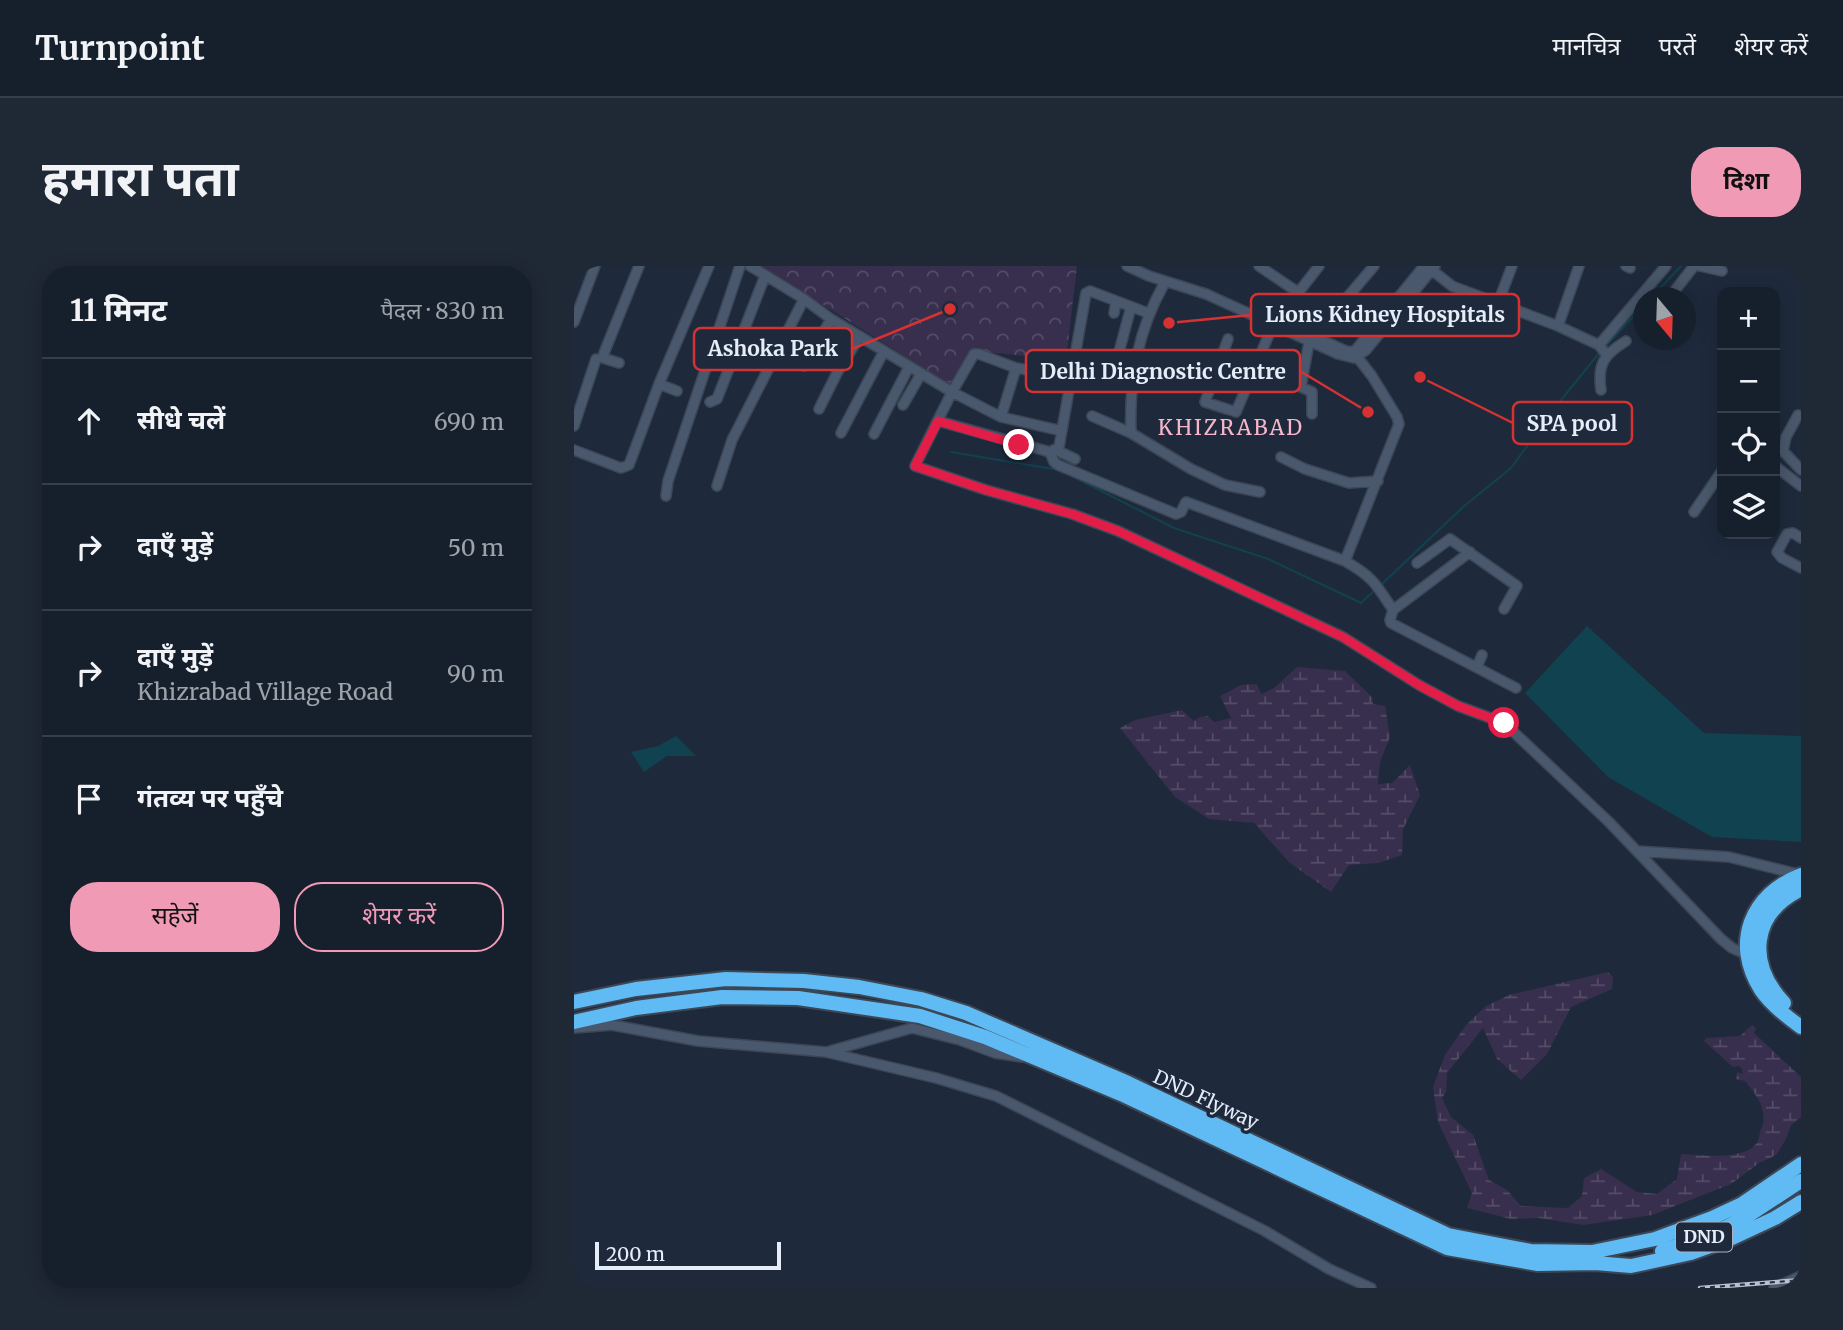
<!DOCTYPE html>
<html lang="hi">
<meta charset="utf-8">
<style>
body{margin:0;font-family:Merriweather,"Noto Sans Devanagari",serif;background:#1f2835;color:#f1f3f6}
.controls{position:absolute;right:21px;top:21px;display:grid;overflow:hidden;border-radius:14px;box-shadow:0 4px 18px #0003}
.controls button{width:63px;height:63px;display:grid;place-items:center;padding:0;border:0;border-bottom:2px solid #353e49;background:#16202d;color:#f1f3f6;font:35px sans-serif}
.compass{position:absolute;left:1059px;top:21px;width:63px;height:63px;border-radius:50%;background:#16202d;box-shadow:0 4px 18px #0003;rotate:161deg}
.scale{position:absolute;left:21px;bottom:18px;width:186px;box-sizing:border-box;padding-left:7px;border:4px solid #e5edf9;border-top:0;font-size:19px;line-height:24px;white-space:nowrap;color:#e5edf9;-webkit-text-stroke:5px #1e2a3c;paint-order:stroke}
.stop{position:absolute;width:21px;height:21px;margin:-16px;border:5px solid #e11d48;border-radius:50%;background:#fff}
.stop.end{background:#e11d48;border-color:#fff;box-shadow:0 2px 7px #0008}
.list{margin:0;padding:0;list-style:none}
h2{display:flex;justify-content:space-between;align-items:center;height:91px;margin:0;padding:0 28px;font-size:30px}
h2 small{font-size:23px;font-weight:400;color:#9ea3aa}
.list li{display:grid;grid-template-columns:46px 1fr auto;gap:21px;align-items:center;box-sizing:border-box;height:126px;padding:0 28px;border-top:2px solid #353e49}
.list b{display:block;font-size:26px;white-space:nowrap}
.list p{margin:0;font-size:23px;white-space:nowrap;color:#9ea3aa}
.list em{font-size:23px;font-style:normal;color:#9ea3aa}
.actions{display:flex;gap:14px;padding:21px 28px}
.actions a{flex:1;padding:16px 0;border:2px solid #f09ab6;border-radius:28px;text-align:center;font-size:24px;color:#f09ab6}
.actions .main{background:#f09ab6;color:#111}
.icon{flex:none;width:38px;height:38px;fill:none;stroke:currentColor;stroke-width:2;stroke-linecap:round;stroke-linejoin:round}
.map{position:relative;flex:none;width:1227px;height:1022px;overflow:hidden;border-radius:28px}
header{display:flex;align-items:center;gap:42px;box-sizing:border-box;height:98px;padding:0 35px;background:#16202d;border-bottom:2px solid #353e49}
header strong{font-size:33px}
nav{display:flex;gap:38px;margin-inline-start:auto;font-size:24px}
.intro{display:flex;align-items:center;justify-content:space-between;box-sizing:border-box;height:168px;padding:0 42px}
h1{margin:0;font-size:49px}
.button{padding:18px 32px;border-radius:28px;background:#f09ab6;color:#111;font-size:24px;font-weight:700}
main{display:flex;gap:42px;padding:0 42px}
aside{flex:1;background:#16202d;border-radius:28px;box-shadow:0 4px 18px #0003}
.map>svg:first-child{display:block}
.forest{fill:url(#forest-crowns)}
.wetland{fill:url(#wetland-marsh)}
.water{fill:#10424f}
.lines{fill:none;stroke-linecap:round;stroke-linejoin:round}
.stream{stroke:#10424f;stroke-width:2}
.minor-casing{stroke:#3c4756;stroke-width:12}
.highway-casing{stroke:#3c4756;stroke-width:18}
.minor{stroke:#4a586d;stroke-width:9}
.highway{stroke:#60baf3;stroke-width:14}
.rail-casing{stroke:#b7c0cd;stroke-width:4.5}
.rail{stroke:#1e2a3c;stroke-width:2;stroke-dasharray:5;stroke-linecap:butt}
.route{stroke:#e11d48;stroke-width:9}
.labels{text-anchor:middle;stroke-width:7;stroke-linejoin:round;paint-order:stroke}
.shield{fill:#1e2a3c;stroke:#a9b2c0;stroke-width:2}
.shield-label{font-size:18px;font-weight:bold;fill:#e5edf9}
.street-label{font-size:19px;fill:#e5edf9;stroke:#1e2a3c}
.neighbourhood-label{font-size:21px;letter-spacing:2px;fill:#f7b6ca;stroke:#1e2a3c}
.leader{fill:none;stroke:#d73232;stroke-width:2.5}
.callout-dot{fill:#d73232;stroke:#1e2a3c;stroke-width:2.5}
.callout{fill:#1e2a3c;stroke:#d73232;stroke-width:2.5}
.callout-label{font-size:21px;text-anchor:middle;font-weight:bold;fill:#e5edf9}
</style>
<header>
<strong>Turnpoint</strong>
<nav><a>मानचित्र</a><a>परतें</a><a>शेयर करें</a></nav>
</header>
<div class="intro"><h1>हमारा पता</h1><a class="button">दिशा</a></div>
<main>
<aside>
<h2>11 मिनट<small>पैदल · 830 m</small></h2>
<ul class="list">
<li><svg class="icon" aria-label="ahead" viewBox="0 0 24 24"><path d="M12 20V5M6 11l6-6 6 6"/></svg><div><b>सीधे चलें</b></div><em>690 m</em></li>
<li><svg class="icon" aria-label="right" viewBox="0 0 24 24"><path d="M7 20v-9h11M14 6l5 5-5 5"/></svg><div><b>दाएँ मुड़ें</b></div><em>50 m</em></li>
<li><svg class="icon" aria-label="right" viewBox="0 0 24 24"><path d="M7 20v-9h11M14 6l5 5-5 5"/></svg><div><b>दाएँ मुड़ें</b><p>Khizrabad Village Road</p></div><em>90 m</em></li>
<li><svg class="icon" aria-label="arrive" viewBox="0 0 24 24"><path d="M6 21V4h12l-3 4 3 4H6"/></svg><div><b>गंतव्य पर पहुँचे</b></div></li>
</ul>
<div class="actions"><a class="main">सहेजें</a><a>शेयर करें</a></div>
</aside>
<div class="map">
<svg width="1227" height="1022" viewBox="0 0 1227 1022">
<defs>
<pattern id="forest-crowns" width="20" height="18" patternUnits="userSpaceOnUse" patternTransform="scale(1.75)"><rect width="20" height="18" fill="#382e4d"/><path d="M2 6a3 3 0 1 1 6 0M12 15a3 3 0 1 1 6 0" fill="none" stroke="#554d67"/></pattern>
<pattern id="wetland-marsh" width="20" height="14" patternUnits="userSpaceOnUse" patternTransform="scale(1.75)"><rect width="20" height="14" fill="#382e4d"/><path d="M1 5h8M5 5V1M11 12h8M15 12V8" fill="none" stroke="#554d67"/></pattern>
</defs>
<rect width="100%" height="100%" fill="#1e2a3c"/>
<path class="forest" d="M187 0H503L492 94 400 85 377 119Z"/>
<path class="wetland" d="M723 401 771 405 798 431 799 438 811 440 816 471 806 496 804 518 818 517 836 499 846 529 829 563 828 589 804 597 775 599 757 626 716 597 680 557 635 553 601 531 546 462 561 454 608 444 620 455 626 451 634 450 640 456 657 452 646 430 667 419 683 418 687 428 700 422Z
M1034 706 1039 711 1038 723 997 741 973 788 947 814 923 793 909 762 873 807 872 826 868 832 877 851 899 869 915 914 933 924 947 940 994 942 1008 930 1010 912 1027 903 1063 926 1083 928 1103 913 1107 888C1127 889 1167 895 1182 878 1185 875 1185 868 1187 863 1195 846 1183 829 1171 815L1162 813 1163 806 1169 808 1168 803 1165 800 1159 801 1130 775 1132 772 1166 770 1178 759 1182 762 1180 767 1227 811V851L1217 859 1213 871 1203 888 1196 892 1185 897 1157 918 1078 949 1009 959 965 952 937 953 893 942 898 927 864 856 859 821 871 789 892 759 912 740 935 729Z"/>
<path class="water" d="M1013 360 1130 467 1227 470V576L1138 571 1034 511 951 427Z
M102 470 122 490H93L70 506 57 486 84 480Z"/>
<g class="lines">
<path class="stream" d="M1077 32 1107 0
M1030 82 1070 39
M377 186 485 204
M490 206 600 262 694 293 787 337 801 324
M808 318 889 241 937 202 983 139 1026 86"/>
<g class="minor-casing">
<path id="minor" d="M176 0 230 33 257 53 378 126 427 151 488 165
M553 0 575 10 632 28 764 88 780 92 792 84 861 0
M685 0 725 27
M1052 0 1056 2
M1126 0 1148 5
M854 1 878 20 984 60 1025 79 1032 88
M1095 32 1120 0
M924 37 938 0
M540 47 542 36
M0 56 21 0
M984 60 1005 0
M721 62 772 85 780 86 850 0
M654 73 631 136 662 146 699 59 745 0
M1025 79 1092 0
M545 86 557 41
M45 97 29 92 30 87 65 0
M230 100 257 53
M499 112 442 102 405 88H400L378 126 341 200 412 224 498 248 544 265 769 371 845 419 884 440 930 457 1035 556 1147 673 1158 682 1174 689
M85 118 103 125
M1027 124C1023 97 1031 88 1052 75
M136 136 143 133 191 10
M329 139 347 108
M245 143 264 105 286 70
M738 148V126L727 121 735 76 800 0
M1224 149 1212 171 1209 185 1227 204
M518 150 557 167 617 203 651 219 686 226
M427 151 442 102
M364 155 476 186
M0 160 22 93
M267 167 310 85
M557 167C555 112 564 64 591 16
M300 168 335 101
M0 184 47 202 55 199 85 118 135 0
M482 184 501 193
M476 186 480 196 484 199 602 248 607 246 612 236 771 295C799 311 802 318 819 344L816 354 817 357 942 422
M476 186 485 181 512 27 516 25 574 47
M707 191 731 203 775 217 804 215
M1201 200 1227 220
M143 220 158 174 230 33
M92 230 94 215 166 0
M1120 246 1148 205
M1227 272 1219 267 1213 268 1203 286 1208 292 1227 302
M771 295 825 158 823 151 798 110 780 87
M843 297 876 273 943 320 930 343
M819 344 896 286
M903 401 908 389
M1063 585 1155 591 1227 609
M0 762 38 759 124 775 252 786 362 812 422 830 691 965 755 1003 797 1022
M256 785 338 762 386 774 421 787 448 791
M1200 1022 1227 1010"/>
</g>
<g class="highway-casing">
<path id="highway" d="M1227 609C1177 628 1157 677 1187 724 1197 739 1213 751 1227 761
M0 736 62 723 152 713 230 715 285 721 347 733 392 747 554 817 874 969 957 985 1018 986 1081 973 1138 952 1168 938 1227 898
M1210 737C1173 697 1177 648 1227 623
M0 756 62 742 148 731 224 732 346 750 411 771 547 828 873 982 964 998 1021 997 1057 1000 1117 987 1156 973 1201 952 1227 936
M1088 985 1143 966 1172 951 1227 915"/>
</g>
<use href="#minor" class="minor"/>
<use href="#highway" class="highway"/>
<g class="rail-casing">
<path id="rail" d="M1126 1022 1227 1014"/>
</g>
<use href="#rail" class="rail"/>
</g>
<g class="lines">
<path class="route" d="M445 179 364 155 341 200 412 224 498 248 544 265 769 371 845 419 884 440 930 457"/>
</g>
<g class="labels">
<rect class="shield" x="1102" y="956.5" width="56" height="29" rx="5"/>
<g class="shield-label">
<text x="1130" y="977">DND</text>
</g>
<g class="street-label">
<text transform="translate(632 833) rotate(25)" y="7">DND Flyway</text>
</g>
<g class="neighbourhood-label">
<text x="657" y="169">KHIZRABAD</text>
</g>
</g>
<path class="leader" d="M595 57L677 49M376 43L278 83M794 146L726 105M846 111L939 157"/>
<g class="callout-dot">
<circle cx="595" cy="57" r="7"/>
<circle cx="376" cy="43" r="7"/>
<circle cx="794" cy="146" r="7"/>
<circle cx="846" cy="111" r="7"/>
</g>
<g class="callout">
<rect x="677" y="28" width="268" height="42" rx="7"/>
<rect x="120" y="62" width="158" height="42" rx="7"/>
<rect x="452" y="84" width="274" height="42" rx="7"/>
<rect x="939" y="136" width="119" height="42" rx="7"/>
</g>
<g class="callout-label">
<text x="811" y="56">Lions Kidney Hospitals</text>
<text x="199" y="90">Ashoka Park</text>
<text x="589" y="113">Delhi Diagnostic Centre</text>
<text x="998" y="165">SPA pool</text>
</g>
</svg>
<div class="controls">
<button>+</button>
<button>−</button>
<button><svg class="icon" aria-label="locate" viewBox="0 0 24 24"><circle cx="12" cy="12" r="6"/><path d="M12 2v4M12 18v4M2 12h4M18 12h4"/></svg></button>
<button><svg class="icon" aria-label="layers" viewBox="0 0 24 24"><path d="M12 4l9 5-9 5-9-5zM3 14l9 5 9-5"/></svg></button>
</div>
<svg class="compass" viewBox="-18 -18 36 36"><path d="M0-13l5 13h-10z" fill="#e53935"/><path d="M0 13l5-13h-10z" fill="#9ea3aa"/></svg>
<div class="scale">200 m</div>
<div class="stop" style="left:930px;top:457px"></div>
<div class="stop end" style="left:445px;top:179px"></div>
</div>
</main>
